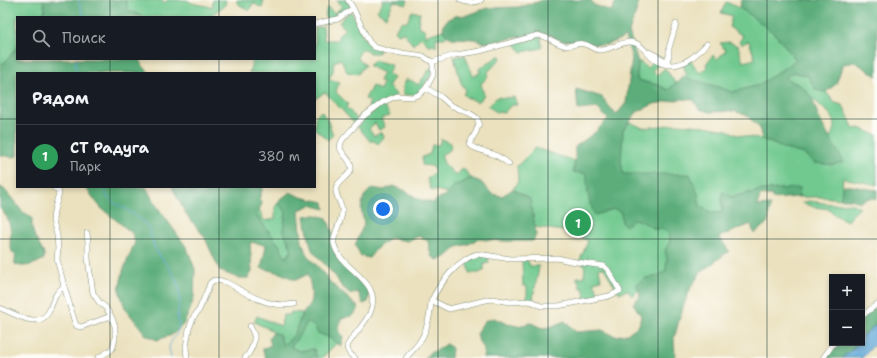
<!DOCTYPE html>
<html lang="ru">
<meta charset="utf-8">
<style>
body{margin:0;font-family:"Shantell Sans",sans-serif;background:#20242c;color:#f1f3f6}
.controls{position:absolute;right:12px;bottom:12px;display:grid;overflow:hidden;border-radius:0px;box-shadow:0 2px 6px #0003}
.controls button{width:36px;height:36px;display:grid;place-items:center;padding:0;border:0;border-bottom:1px solid #363941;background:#171b24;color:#f1f3f6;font:20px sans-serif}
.you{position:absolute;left:383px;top:209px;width:14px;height:14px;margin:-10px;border:3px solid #fff;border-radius:50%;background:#1a73e8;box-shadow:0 0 0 6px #1a73e833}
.badge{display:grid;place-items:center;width:26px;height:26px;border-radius:50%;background:#1f6fb2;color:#fff;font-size:13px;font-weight:700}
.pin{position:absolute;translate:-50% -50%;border:2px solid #fff;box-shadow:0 1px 4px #0006}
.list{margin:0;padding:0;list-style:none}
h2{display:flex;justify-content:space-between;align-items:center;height:52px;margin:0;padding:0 16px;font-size:17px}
h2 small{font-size:13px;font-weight:400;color:#9ea1a6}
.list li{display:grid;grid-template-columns:26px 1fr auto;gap:12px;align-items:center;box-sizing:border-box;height:64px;padding:0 16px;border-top:1px solid #363941}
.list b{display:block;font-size:15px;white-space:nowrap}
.list p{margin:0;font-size:13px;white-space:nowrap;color:#9ea1a6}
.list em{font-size:13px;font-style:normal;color:#9ea1a6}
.icon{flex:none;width:22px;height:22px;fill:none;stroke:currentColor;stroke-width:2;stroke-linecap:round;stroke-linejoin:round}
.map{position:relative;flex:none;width:877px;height:358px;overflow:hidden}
.search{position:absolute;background:#171b24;box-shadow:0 2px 6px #0003;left:16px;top:16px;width:300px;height:44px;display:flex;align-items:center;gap:10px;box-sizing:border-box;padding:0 14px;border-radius:0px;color:#9ea1a6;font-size:15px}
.panel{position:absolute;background:#171b24;box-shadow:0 2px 6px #0003;left:16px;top:72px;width:300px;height:116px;border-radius:0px}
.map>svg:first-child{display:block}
.green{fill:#71c98f;stroke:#488362}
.forest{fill:#5cad7a;stroke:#3e7557}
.water{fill:#61a8d8;stroke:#407286}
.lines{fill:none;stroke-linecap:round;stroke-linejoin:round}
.stream{stroke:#61a8d8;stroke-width:1}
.minor-casing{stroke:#858f79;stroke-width:6}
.minor{stroke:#fff;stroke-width:5}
.grid{fill:none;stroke:#1f3d34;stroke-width:1;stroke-opacity:0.55}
</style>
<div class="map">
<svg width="877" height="358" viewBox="0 0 877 358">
<rect width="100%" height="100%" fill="#fdfcf7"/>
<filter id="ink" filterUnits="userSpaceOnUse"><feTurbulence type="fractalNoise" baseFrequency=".025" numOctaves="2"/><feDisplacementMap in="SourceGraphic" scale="8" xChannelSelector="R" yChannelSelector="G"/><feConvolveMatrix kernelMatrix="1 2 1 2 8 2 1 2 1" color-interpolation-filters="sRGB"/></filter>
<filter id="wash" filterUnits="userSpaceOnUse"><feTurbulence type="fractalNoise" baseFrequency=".012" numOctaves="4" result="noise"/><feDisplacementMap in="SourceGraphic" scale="16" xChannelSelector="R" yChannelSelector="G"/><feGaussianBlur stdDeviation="0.9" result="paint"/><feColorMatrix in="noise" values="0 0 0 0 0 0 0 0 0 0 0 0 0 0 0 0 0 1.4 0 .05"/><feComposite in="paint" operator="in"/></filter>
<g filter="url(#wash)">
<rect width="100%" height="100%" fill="#ebe1be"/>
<path class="green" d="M0 0H43L45 10 39 17H17V47L5 62 0 65Z
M125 0H161L165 3 167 0H187L192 3 212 7 213 0H226L225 5 210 16V17H144L138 14 128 11Z
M237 0H264L262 8 253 3 249 11 237 3Z
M337 0H346L351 8C343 13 335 20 325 18L326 11 328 7 334 13 342 7Z
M381 0H408L406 5 394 1 386 17 377 11 383 2Z
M726 2 740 8 760 22 777 36 796 60 759 85 733 92 699 81 682 79 681 77 687 75 683 65 690 60 700 73 707 67 706 64 713 55 717 59 726 51 720 43 729 42 738 46 743 62 755 59 749 41 742 44 739 42 743 36 729 27 732 16 721 13Z
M412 11 420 13 418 25 425 30V36L443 30 447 36 444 38H436V47L432 44 429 46 421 37 413 45 403 32 398 34 395 30 402 21 407 22Z
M352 12 360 31 368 44 380 50 378 53H370L362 49 357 57 365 65 358 74 347 72 341 59 334 62 333 71 329 79 339 82 336 92 348 104 346 107 358 120 354 123 325 92 315 99V73H249L253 59H315V28L323 26 324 40H337L340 33 345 29 339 22 348 13Z
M537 37 541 38 542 48 522 52 514 43Z
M465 55 473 76 480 73 479 69 500 55 501 58 488 72V76L481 84 484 95 478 102 466 97 463 94 466 90 461 83 454 57Z
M374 60 392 65 388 74 394 78 388 86 397 95 372 109 368 107 370 101 365 99 372 86 380 90 383 83 379 81 383 73 369 66Z
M654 61 659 64 652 71 657 75 665 68 676 84 668 90 658 85 637 80 638 62H641L647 68Z
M432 66V73L423 88 417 94 410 95H403V86L407 79 410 81 411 80 418 85Z
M793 72 808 76 816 90 826 92 835 103 843 105 854 129 860 128 876 135 877 134V185L843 178 841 199 823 197H799L800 188 763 190 731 197 723 192 722 212 713 213 700 207 698 194 623 174 621 161 623 130 630 122 643 128 678 124 704 126 727 130 738 135 762 139 785 149 804 154 814 163 835 129 832 116 812 98 803 87 785 78Z
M497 97 505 98 514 97 517 105H511L504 113 496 112 488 106Z
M383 105 390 115 381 119 385 127 379 130 375 123 369 129 374 136 382 132 384 137 378 144 374 141H370L357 126 365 118Z
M321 111 328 121 333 135 328 140 315 129V117Z
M441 139 451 143 450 150 441 155 444 163 456 176 463 168 471 178 462 183 455 185 448 194 441 191 431 190 427 179 435 172 432 166 422 165V157L430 154 432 145H439Z
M535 148 575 161 574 172 587 174 588 192 590 205 617 208 621 212 622 223 634 219 643 222 655 229H662L669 233 670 242 665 250 667 258 666 271 657 276 646 278 637 285 639 290 632 296 628 290 619 293 604 268H599L601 280 594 282 600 297 586 300 583 288H580L579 280H577V277H584L585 265 579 262 588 241 571 232 535 227 530 199 513 189 518 182 517 166Z
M809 201C817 202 826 204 835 204 846 204 850 201 860 208L852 215 847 221 835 215 829 209 814 207 802 203Z
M278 203 286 212 283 230 292 250 286 259 279 245 256 215 259 209 264 221 275 219V207Z
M477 255 488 256 489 263 484 264V270L480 271V273H470L467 260Z
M522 260 528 261 530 266H539C538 277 534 288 533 300L527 299V286H523Z
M291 312 303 313C300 318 299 323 297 328 295 336 289 341 283 345L279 334 273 333 271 330 254 322 257 316 281 326 283 315H290Z
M307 322 313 324 318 333 328 337 337 343 322 358H317L313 349 299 351 291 347 302 331Z"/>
<path class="forest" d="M43 0H125L129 11 138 14 144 17H39L45 10Z
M541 0H591L594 5 611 11 617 0H640L629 32 638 62 637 80 658 85 668 90C671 87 678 81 682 79 687 78 694 81 699 81L733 92 759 85 796 60 777 36 760 22 740 8 741 0H877V76L855 62 843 64 836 84 826 92 816 90 808 76 793 72 785 78 803 87 812 98 819 118 829 137 844 162 832 165 814 163 804 154 785 149 762 139 759 127 746 115 734 111 710 112 699 109 694 100 681 99 654 104 637 112 623 130 621 161 623 174H690L698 194 700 207 713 213 722 212V192L731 197 763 190 800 188 799 197 772 199V195L760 196 757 206 770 205 768 222 754 234 751 224 719 237 729 251 701 272 691 287 683 307 674 338 675 355 673 358H483L484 348 479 342 477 333 484 321 494 318 507 324 518 326 531 323 542 328 550 327 565 321 576 332 602 330 615 336 627 334 639 325 641 316 633 303 640 297 639 290 636 285 646 278 657 276 666 271 667 258 665 250 670 241 669 233 662 229H655L643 222 634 219 626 226 622 223 621 212 614 209 595 215C588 201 587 190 587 174L573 172 575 161V147L594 133 608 119 597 108 578 110 576 89 602 97 616 115 626 103 632 58 625 37 606 45 591 44 582 41H562L542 33 485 43 475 39 452 38 448 36 443 30 444 24 448 19 455 16 468 15 487 8 518 7 538 2Z
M17 47V59H140L143 66 150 73H17V156L12 157 0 155V65L5 62Z
M471 178 481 182 492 194 502 196 513 189 530 199 535 227 536 235 533 241C514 242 495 241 477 239L469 244 457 247 446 257 437 260 431 256 428 241 419 236 407 241 390 238 377 248 369 258 361 256 355 245 364 224 361 209 364 196 372 188 384 190 393 186 404 190 418 199 433 203 439 198 448 194 455 185 462 183Z
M842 186H852L877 190V199C871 198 866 198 860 202L851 199H841Z
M0 187 4 189 23 212 30 216 32 219V228L35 237 44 254V259C36 264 23 269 15 264 14 258 18 256 12 252L10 243 11 231 8 219 0 208Z
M85 187H146L154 202 187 248 195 269 194 297 190 310 183 325 172 335 157 340 146 335 125 308 119 290 123 271 135 242 132 233 101 208Z
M172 187H263L259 199 262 204 256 215 279 245 286 258 292 250 283 230 286 212 278 203 281 199 290 192 301 197 324 202 325 209 311 205 299 210 302 242 307 255 324 273 330 282 359 308 353 316 341 318 339 330 343 337 341 346 328 337 318 333 313 325 307 322 302 331 291 347 299 351 314 349 317 358H266L262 349 271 345 269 338 273 333 279 334 283 345C296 336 295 332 300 319 302 313 308 309 310 303 313 295 310 282 308 274L296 280 280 273 261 268 265 251 266 245 250 242 252 272 248 278H238L220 271 204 236 186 214Z
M316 215 327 218 333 234 331 244 344 266 363 282 370 293 368 302 363 304 358 292 351 294 341 286 336 277 312 250 308 235 305 216Z
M877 306V324L862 336V318Z
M837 343H857L854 348 842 358H826Z
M446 344 452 348 451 358H425L430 352 436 351Z"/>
<path class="water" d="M877 324V343L872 347 862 358H842L854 348 857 343H862V336Z"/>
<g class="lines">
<path class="stream" d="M78 0 84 17
M77 73 75 63 78 59
M102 187 109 199 116 204 126 209 144 222 149 229 154 246 158 254 168 266 176 279 180 294 179 307 177 318 179 325 177 334 172 340 169 347 171 358"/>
</g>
</g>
<g filter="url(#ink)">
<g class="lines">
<g class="minor-casing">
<path id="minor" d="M348 0 353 8 367 38 370 43 374 47 391 52 418 55 423 56 432 62 433 66V75L426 88 422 92 418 95 412 97 397 96 383 102 364 116 343 139C333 153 353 157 351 169 349 177 338 180 336 188 335 197 343 204 342 212 342 222 332 235 334 244 341 272 384 279 370 313 364 325 354 334 347 346 347 351 350 355 355 358
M460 0C467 3 475 3 481 0
M315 24 328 21 338 19 353 8
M649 52 664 60H667L668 62
M667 60 669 56V48L676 24
M432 62 455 55 480 51 538 35C541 36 544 37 547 38 553 40 559 45 566 46 572 46 578 42 584 44 590 45 594 51 601 50 610 50 619 42 630 42 640 42 645 51 651 57 656 62 661 64 668 65 685 66 695 56 707 44
M426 88 441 97 450 105 471 114 477 118 479 123 476 132 469 144C473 149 480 149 486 152 494 154 502 158 509 164
M53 187 58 190 59 193 54 211 53 221 57 235 58 249 57 259 64 286 75 323 77 326 81 327 111 316
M87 233 88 242V259L93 293 99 302 106 308 111 316 115 326V339L113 347 111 350 98 358
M0 308C14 313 41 332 50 309 54 299 55 293 64 286
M862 316 877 304
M187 358 186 347 189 329 193 318 199 310 208 289 210 283 214 280C224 280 232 285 240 290 256 299 275 308 294 304
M245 358C250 353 255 343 254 336 254 333 251 329 250 326
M406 358C410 353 414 349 418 344 427 332 430 316 431 302 438 285 459 258 478 254L511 259 557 258 570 261 604 266 608 270 620 291 609 296 558 306H541L533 302 529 301 510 302 493 299 486 300 449 309 431 300
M823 358 834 343"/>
</g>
<use href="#minor" class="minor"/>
</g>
</g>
<path class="grid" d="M110 0V17M219 0V17M329 0V358M438 0V358M548 0V358M658 0V358M767 0V358M110 59V73M219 59V73M0 119H17M315 119H877M110 187V358M219 187V358M0 239H877"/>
</svg>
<div class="controls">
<button>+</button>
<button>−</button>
</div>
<div class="you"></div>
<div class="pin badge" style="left:578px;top:223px;background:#2e9e5b">1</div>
<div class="search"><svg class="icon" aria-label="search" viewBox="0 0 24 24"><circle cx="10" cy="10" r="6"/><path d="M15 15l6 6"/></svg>Поиск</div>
<section class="panel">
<h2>Рядом<small></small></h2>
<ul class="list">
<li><span class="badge" style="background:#2e9e5b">1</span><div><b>СТ Радуга</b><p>Парк</p></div><em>380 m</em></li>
</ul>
</section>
</div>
